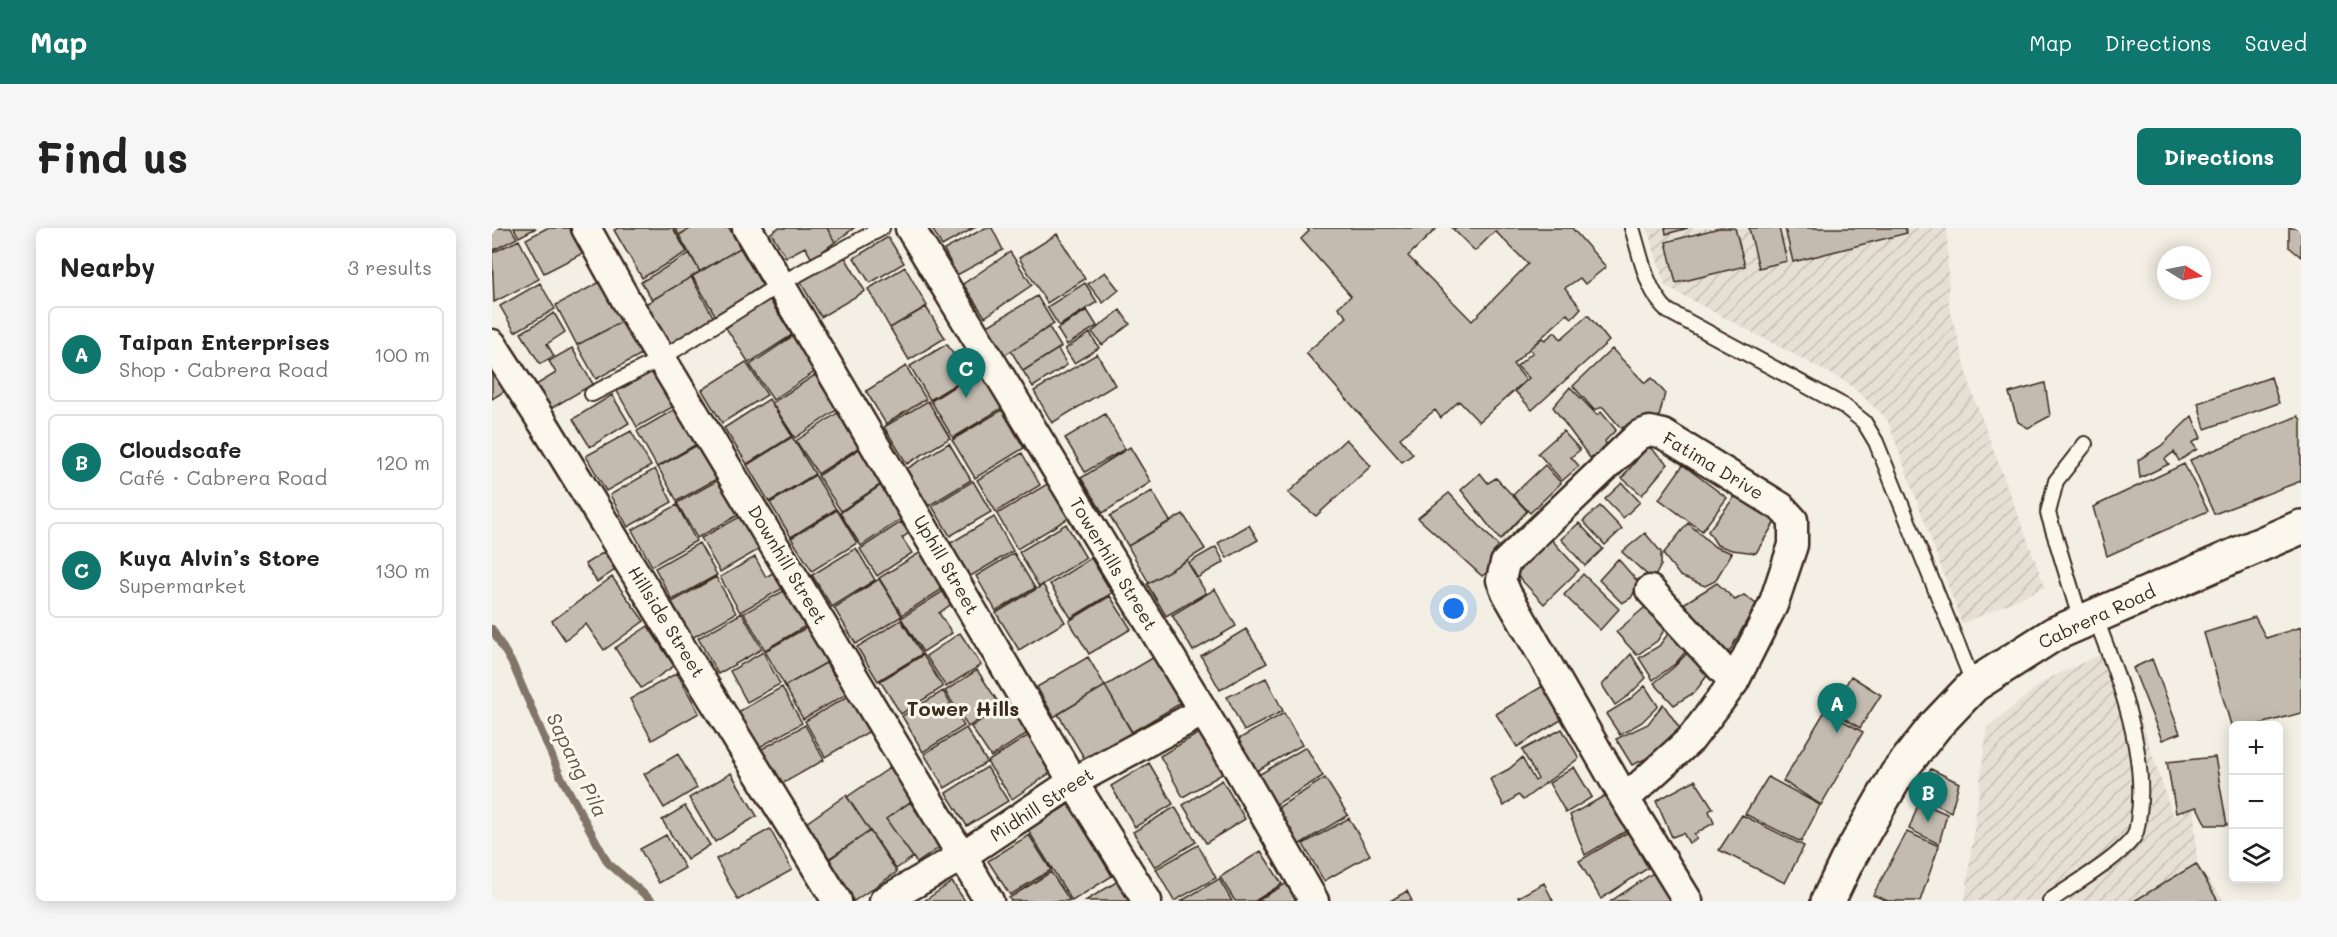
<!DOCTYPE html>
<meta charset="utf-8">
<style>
body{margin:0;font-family:Mali,sans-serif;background:#f6f6f6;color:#222}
.controls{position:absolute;right:18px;bottom:18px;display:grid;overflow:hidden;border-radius:9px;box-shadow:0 3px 15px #0003}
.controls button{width:54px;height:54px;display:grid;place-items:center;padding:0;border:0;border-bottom:2px solid #e0e0e0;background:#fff;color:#222;font:30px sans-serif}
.compass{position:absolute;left:1665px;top:18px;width:54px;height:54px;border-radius:50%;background:#fff;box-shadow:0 3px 15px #0003;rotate:100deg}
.you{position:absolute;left:962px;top:381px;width:21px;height:21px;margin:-15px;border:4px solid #fff;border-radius:50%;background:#1a73e8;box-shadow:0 0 0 9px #1a73e833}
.badge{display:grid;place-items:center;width:39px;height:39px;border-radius:50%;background:#0f766e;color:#fff;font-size:20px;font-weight:700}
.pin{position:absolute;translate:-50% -50px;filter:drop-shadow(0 2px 3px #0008)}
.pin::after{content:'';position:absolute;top:32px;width:21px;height:18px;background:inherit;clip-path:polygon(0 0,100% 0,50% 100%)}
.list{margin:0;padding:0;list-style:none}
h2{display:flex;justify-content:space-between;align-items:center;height:78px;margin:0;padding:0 24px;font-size:26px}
h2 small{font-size:20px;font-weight:400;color:#767676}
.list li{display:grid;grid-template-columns:39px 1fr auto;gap:18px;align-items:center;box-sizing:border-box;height:96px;margin:0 12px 12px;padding:0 12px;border:2px solid #e0e0e0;border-radius:9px}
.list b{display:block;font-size:22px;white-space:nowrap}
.list p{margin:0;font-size:20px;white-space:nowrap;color:#767676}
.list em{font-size:20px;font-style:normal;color:#767676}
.icon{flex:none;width:33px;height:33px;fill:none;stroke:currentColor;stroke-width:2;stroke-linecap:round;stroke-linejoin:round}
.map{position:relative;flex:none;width:1809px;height:673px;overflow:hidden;border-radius:9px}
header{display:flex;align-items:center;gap:36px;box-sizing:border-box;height:84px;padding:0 30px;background:#0f766e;color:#fff}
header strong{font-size:28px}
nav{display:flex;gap:33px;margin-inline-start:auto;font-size:21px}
.intro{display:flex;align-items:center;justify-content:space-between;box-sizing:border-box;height:144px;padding:0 36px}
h1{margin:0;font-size:42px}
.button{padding:15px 27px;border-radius:9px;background:#0f766e;color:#fff;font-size:21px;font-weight:700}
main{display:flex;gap:36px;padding:0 36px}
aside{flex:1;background:#fff;border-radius:9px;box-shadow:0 3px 15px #0003}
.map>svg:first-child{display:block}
.industrial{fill:url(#industrial-furrows)}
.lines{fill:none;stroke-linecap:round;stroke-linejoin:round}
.stream{stroke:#817468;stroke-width:8}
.building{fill:#c3bbb0;stroke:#3b2a1e;stroke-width:1.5}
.lane-casing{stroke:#3b2a1e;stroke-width:18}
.street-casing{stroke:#3b2a1e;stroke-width:33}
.secondary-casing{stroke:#3b2a1e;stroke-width:38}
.lane{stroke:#fbf7ec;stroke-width:14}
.street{stroke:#fbf7ec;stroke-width:28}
.secondary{stroke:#fbf7ec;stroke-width:33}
.labels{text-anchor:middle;stroke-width:6;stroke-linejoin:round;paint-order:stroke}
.street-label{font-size:18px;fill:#3b2a1e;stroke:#fbf7ec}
.neighbourhood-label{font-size:20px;font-weight:bold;fill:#3b2a1e;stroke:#fbf7ec}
.water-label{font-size:20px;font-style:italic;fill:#645549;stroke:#fbf7ec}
</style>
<header>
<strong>Map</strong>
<nav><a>Map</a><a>Directions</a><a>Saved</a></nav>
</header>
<div class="intro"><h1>Find us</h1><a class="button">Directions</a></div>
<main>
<aside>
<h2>Nearby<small>3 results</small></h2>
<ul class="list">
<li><span class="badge">A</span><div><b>Taipan Enterprises</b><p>Shop · Cabrera Road</p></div><em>100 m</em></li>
<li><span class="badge">B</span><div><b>Cloudscafe</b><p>Café · Cabrera Road</p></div><em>120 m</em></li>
<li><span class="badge">C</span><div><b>Kuya Alvin’s Store</b><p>Supermarket</p></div><em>130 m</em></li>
</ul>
</aside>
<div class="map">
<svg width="1809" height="673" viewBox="0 0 1809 673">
<defs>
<pattern id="industrial-furrows" width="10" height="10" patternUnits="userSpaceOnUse" patternTransform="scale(1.5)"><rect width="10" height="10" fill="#e5dfd4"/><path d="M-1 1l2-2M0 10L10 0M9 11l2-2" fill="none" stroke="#c5c0b6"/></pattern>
</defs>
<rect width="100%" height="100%" fill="#f3efe4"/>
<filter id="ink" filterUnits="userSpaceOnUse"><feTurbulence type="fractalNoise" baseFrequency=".0167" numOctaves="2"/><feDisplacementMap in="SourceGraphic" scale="12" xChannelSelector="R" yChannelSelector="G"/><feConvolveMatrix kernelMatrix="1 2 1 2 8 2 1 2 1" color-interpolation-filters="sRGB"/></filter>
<g filter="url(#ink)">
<path class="industrial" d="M1155 0H1455L1457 77 1481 167 1553 359 1470 396 1395 191 1356 155 1173 58Z
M1624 419 1681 588 1702 581 1705 636 1732 673H1473L1495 500 1554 452Z"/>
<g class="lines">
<path class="stream" d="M0 401 21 437 68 547 116 635 160 673"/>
</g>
<path class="building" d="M0 0H19L25 10 0 23Z
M22 0H44L27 9Z
M55 0H88L99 21 52 45 34 11Z
M126 0H181L195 24 150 50 122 2Z
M183 0H200L187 7Z
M200 0H237L248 20 208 44 187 7Z
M286 0H335L343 14 320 31 313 19 294 29 279 5Z
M335 0H362L343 14Z
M440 0H482L450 18Z
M493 0H500L511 22 465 47 452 22Z
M815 0H945L916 28 980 93 1036 36 1003 3 983 23 960 0H1080L1114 39 1093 56 1088 50 1073 60 1089 80 1080 90 1075 86 1021 136 1034 152 987 194 967 173 949 190 943 182 908 210 921 226 910 234 814 125 855 89 846 79 859 68 809 11 817 3Z
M1173 0H1196L1174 6Z
M1227 0H1243L1253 38 1184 55 1174 14Z
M1257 0H1287L1295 33 1267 40Z
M1293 0H1413L1415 5 1301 34Z
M1797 0H1809V29L1797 19Z
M565 6 593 51 555 75 527 30Z
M396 9 412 35 378 55 362 30Z
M27 12 47 51 2 74 0 25Z
M248 20 273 62 225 90 200 48Z
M350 24 373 63 329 89 306 50Z
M518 24 540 57 493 89 471 56Z
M198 25 208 44 160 72 149 54Z
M413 39 435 78 398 100 376 61Z
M613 44 627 62 611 75 596 56Z
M199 49 223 92 175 121 150 78Z
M110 53 132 93 85 117 64 77Z
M48 55 63 81 23 104 8 78Z
M593 55 605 74 567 98 555 79Z
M545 68 562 96 511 128 494 99Z
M277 71 300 107 257 135 234 100Z
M434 79 453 110 417 132 398 100Z
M595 82 605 98 575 117 565 101Z
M628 82 638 96 610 117 600 104Z
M62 85 73 104 55 116 62 128 48 136 29 105Z
M1096 87 1117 113 1040 182 1023 163 1037 150 1025 138 1041 124 1037 121 1050 110 1053 112 1063 104 1069 111Z
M139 89 157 122 104 151 85 117Z
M557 99 569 119 531 143 519 123Z
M598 105 607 120 582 135 573 121Z
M301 108 324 143 281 172 258 137Z
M455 116 475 149 438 172 418 138Z
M80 120 101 156 58 181 44 157 64 145 57 133Z
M566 121 575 137 541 159 531 143Z
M1120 121 1153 155 1160 150 1173 165 1167 189 1148 201 1128 199 1111 179 1102 182 1081 158Z
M605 126 623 157 560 195 542 163Z
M0 133 16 161 0 171Z
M254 134 275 167 230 195 210 162Z
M171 138 191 173 145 199 125 163Z
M414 138 434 171 394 196 374 163Z
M488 142 510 180 461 210 439 173Z
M323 147 346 181 303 210 280 175Z
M1779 149 1787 175 1713 201 1706 175Z
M1553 155 1558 188 1536 200 1526 194 1517 165Z
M1078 159 1105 187 1109 184 1124 202 1113 213 1115 219 1098 230 1061 179Z
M120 167 137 195 98 219 81 191Z
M277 171 300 208 255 236 232 200Z
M436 173 458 210 415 236 392 199Z
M190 177 210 213 165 239 145 203Z
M510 182 532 220 483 250 460 212Z
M347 184 369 218 326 246 304 213Z
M613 186 633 221 593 244 573 210Z
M1700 188 1709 210 1700 215 1705 221 1687 233 1682 224 1673 231 1677 236 1648 250 1646 232 1669 218Z
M1806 188 1809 192V253L1722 286 1698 232Z
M139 203 159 238 114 263 94 228Z
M1071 203 1088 222 1079 229 1087 238 1070 253 1046 225Z
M300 209 323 246 277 274 255 237Z
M854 211 879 238 824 288 796 265Z
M211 214 230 248 185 273 166 239Z
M457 215 479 252 433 280 411 243Z
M1156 218 1176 236 1150 267 1130 250Z
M370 219 392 254 349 283 326 248Z
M638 219 659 254 611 285 589 250Z
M530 225 548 257 504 284 485 252Z
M1692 236 1716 283 1615 328 1601 279Z
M1053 237 1069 255 1038 285 1021 267Z
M1191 237 1235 270 1210 303 1167 271Z
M163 241 180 274 136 299 118 267Z
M988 245 996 255 1004 250 1035 283 1008 312 969 262Z
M323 247 344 281 299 309 278 275Z
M230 250 250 285 205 310 185 275Z
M481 253 499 284 458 308 440 278Z
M557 255 577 290 525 321 505 286Z
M1130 255 1148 274 1131 290 1113 271Z
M391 256 412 289 369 318 348 285Z
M1248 262 1286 289 1264 325 1240 322 1225 317 1216 303Z
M660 263 678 293 636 318 618 288Z
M957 265 1010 322 998 334 1002 339 990 348 926 290Z
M185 277 204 313 160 338 140 302Z
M1108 278 1130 301 1113 317 1091 293Z
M345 282 365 315 320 343 299 310Z
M255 285 273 318 228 344 209 310Z
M691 286 713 321 657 355 636 318Z
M502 289 521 323 477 349 457 316Z
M409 294 417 305 410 310 420 325 385 348 368 321Z
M1087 295 1111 321 1093 338 1069 311Z
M1196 295 1223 319 1240 325 1223 353 1213 358 1188 348 1171 326Z
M574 296 594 330 547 359 527 324Z
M757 297 766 312 735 330 726 315Z
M1153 305 1169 324V337L1161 352 1130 324Z
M1057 309 1087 342 1052 376 1021 343Z
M207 315 225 347 180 372 163 340Z
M724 319 732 334 705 350 696 335Z
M364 320 383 352 340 379 320 347Z
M112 324 123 342 105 354 93 336Z
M429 324 452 360 410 387 387 350Z
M522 325 543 360 504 383 484 348Z
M263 329 274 349 284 343 293 359 248 384 228 349Z
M599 330 620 365 579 390 558 356Z
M1126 331 1147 355 1139 370 1130 375 1107 352Z
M695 332 714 365 674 388 655 356Z
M1091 346 1127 381 1108 402 1072 367Z
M120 349 152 393 112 422 94 396 73 412 60 393Z
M224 349 244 385 200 410 180 374Z
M387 351 410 388 364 416 342 380Z
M1225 355 1243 372 1252 367 1264 376 1236 426 1188 378Z
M551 357 573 394 527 422 504 385Z
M297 360 317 396 273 422 252 385Z
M723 361 744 398 701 423 680 387Z
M453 362 461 375 447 385 460 405 431 424 409 390Z
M618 368 639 401 597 426 577 393Z
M1159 374 1177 395 1165 413 1145 427 1124 404Z
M250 385 270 421 226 446 206 410Z
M1763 389 1774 410 1809 399V485L1765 497H1742L1741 504 1712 405Z
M409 392 430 426 386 453 365 419Z
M319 397 339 432 293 458 273 423Z
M156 398 182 438 149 460 123 420Z
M754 401 775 435 728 462 709 428Z
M1179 402 1195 422 1183 436 1161 452 1147 430 1167 418Z
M468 405 489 437 454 459 434 428Z
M1198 422 1217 445 1203 464 1182 477 1162 455 1182 439Z
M271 424 288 456 255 474 238 443Z
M1139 426 1154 450 1137 467 1123 477 1110 457Z
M431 427 451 459 409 486 388 453Z
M664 428 691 474 640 504 613 458Z
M596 429 613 458 562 489 545 459Z
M1660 431 1688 505 1670 512 1641 440Z
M334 435 344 451 351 447 360 463 311 491 293 458Z
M485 442 508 477 476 499 453 463Z
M185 445 207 485 160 512 138 471Z
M1359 448 1389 467 1368 500 1339 482Z
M774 450 791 483 752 503 735 469Z
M613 458 640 505 594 533 566 486Z
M1051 458 1077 487 1025 519 1004 486Z
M1153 458 1166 478 1150 494 1128 507 1114 486 1137 472Z
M290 459 310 495 266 520 246 484Z
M451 463 472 498 431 524 410 488Z
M358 467 378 503 333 529 313 493Z
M520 471 540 502 499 529 479 499Z
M1171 476 1189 502 1169 524 1140 537 1124 511 1156 496Z
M1333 483 1371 504 1329 577 1291 553Z
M792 485 810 517 763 544 745 512Z
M313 497 332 532 288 557 268 522Z
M474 500 495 534 453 560 432 526Z
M1070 501 1087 530 1031 572 1026 567 1012 578 998 551 1017 541 1030 530 1043 553 1046 551 1030 522Z
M709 504 732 545 691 569 668 528Z
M540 505 564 541 520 571 495 534Z
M814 519 831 548 780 579 763 549Z
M186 526 205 560 172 580 152 546Z
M1723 529 1735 597H1714L1705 579 1684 585 1675 534Z
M405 535 427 568 394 591 421 629 404 641 355 569Z
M657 535 681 576 643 599 619 558Z
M495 539 516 573 475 598 454 565Z
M1082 539 1100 569 1074 585 1057 555Z
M1439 541 1467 555 1459 584 1421 565Z
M239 545 265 588 223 614 197 570Z
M1276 549 1328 577 1309 614 1253 586Z
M833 550 856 587 805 618 782 582Z
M730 552 753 591 714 615 691 577Z
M1203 552 1221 580 1217 583 1222 595 1202 606 1205 611 1197 615 1191 605 1180 609 1164 573Z
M1116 566 1141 599 1093 627 1078 587Z
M354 567 378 603 330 635 307 600Z
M418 574 448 619 425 635 394 591Z
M1427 574 1455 586 1447 616 1417 601Z
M577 576 620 648 580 673 536 602Z
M193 578 218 617 195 632 170 592Z
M683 579 704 614 663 639 641 604Z
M1250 587 1312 618 1293 655 1227 622Z
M857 590 878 627 832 653 811 616Z
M1143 600 1153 619 1147 624 1156 640 1109 671 1087 633Z
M278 601 300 642 246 672 224 631Z
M378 603 405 644 362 673H358L332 635Z
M1415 604 1447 618 1428 673H1396L1381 667Z
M174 607 193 640 167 655 148 621Z
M537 607 559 642 518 667 496 633Z
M706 617 724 650 682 673 664 641Z
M769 623 790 656 763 673H743L728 649Z
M1704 636 1726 673H1642Z
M1170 639 1191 673H1119Z
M559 644 578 673H519L517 670Z
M631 650 645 673H593Z
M727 651 740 673H689Z
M460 654 473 673H432Z
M795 655 805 673H765Z
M1052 655 1061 673H1028L1026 669Z
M915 663 920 673H898Z"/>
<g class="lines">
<g class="lane-casing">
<path id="lane" d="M1140 0C1149 28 1154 63 1176 83L1352 178 1372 194 1384 214 1482 457
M100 166 170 130 288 56 390 0
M1589 393 1556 285 1564 253 1593 216
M1558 673C1583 655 1623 633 1641 610 1645 605 1645 598 1646 593 1657 527 1627 450 1603 389"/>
</g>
<g class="street-casing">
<path id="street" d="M94 0 134 72 497 673
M255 0 581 554 655 673
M418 0 747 542 822 673
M0 116 53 198 345 673
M1158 362 1242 454
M1133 571 1199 511 1242 454 1281 377 1301 317V292L1289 279 1171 206 1158 203 1147 207 1013 335 1009 352 1015 366 1133 571 1196 673
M392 673 470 628 581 554 710 484"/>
</g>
<g class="secondary-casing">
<path id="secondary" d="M1336 673 1355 633 1405 546 1443 498 1482 457 1562 406 1809 299"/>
</g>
<use href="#lane" class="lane"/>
<use href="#street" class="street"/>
<use href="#secondary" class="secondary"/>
</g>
</g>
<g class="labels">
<g class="street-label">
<text transform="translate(1221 238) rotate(31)" y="6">Fatima Drive</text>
<text transform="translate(621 336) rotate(59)" y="6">Towerhills Street</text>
<text transform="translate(295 337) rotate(59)" y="6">Downhill Street</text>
<text transform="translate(454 337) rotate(60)" y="6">Uphill Street</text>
<text transform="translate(1605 389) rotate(-25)" y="6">Cabrera Road</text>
<text transform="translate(174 394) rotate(58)" y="6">Hillside Street</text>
<text transform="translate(550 577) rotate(-33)" y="6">Midhill Street</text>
</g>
<g class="neighbourhood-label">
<text x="471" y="488">Tower Hills</text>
</g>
<g class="water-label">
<text transform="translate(85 537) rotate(64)" y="7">Sapang Pila</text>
</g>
</g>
</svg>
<div class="controls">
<button>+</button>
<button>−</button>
<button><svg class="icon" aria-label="layers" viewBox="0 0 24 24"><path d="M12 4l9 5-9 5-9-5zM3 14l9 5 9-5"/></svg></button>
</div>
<svg class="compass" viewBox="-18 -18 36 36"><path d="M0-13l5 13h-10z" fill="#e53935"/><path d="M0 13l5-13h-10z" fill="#767676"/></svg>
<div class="you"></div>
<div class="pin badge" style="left:1345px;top:505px">A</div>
<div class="pin badge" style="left:1436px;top:594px">B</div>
<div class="pin badge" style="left:474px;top:170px">C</div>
</div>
</main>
